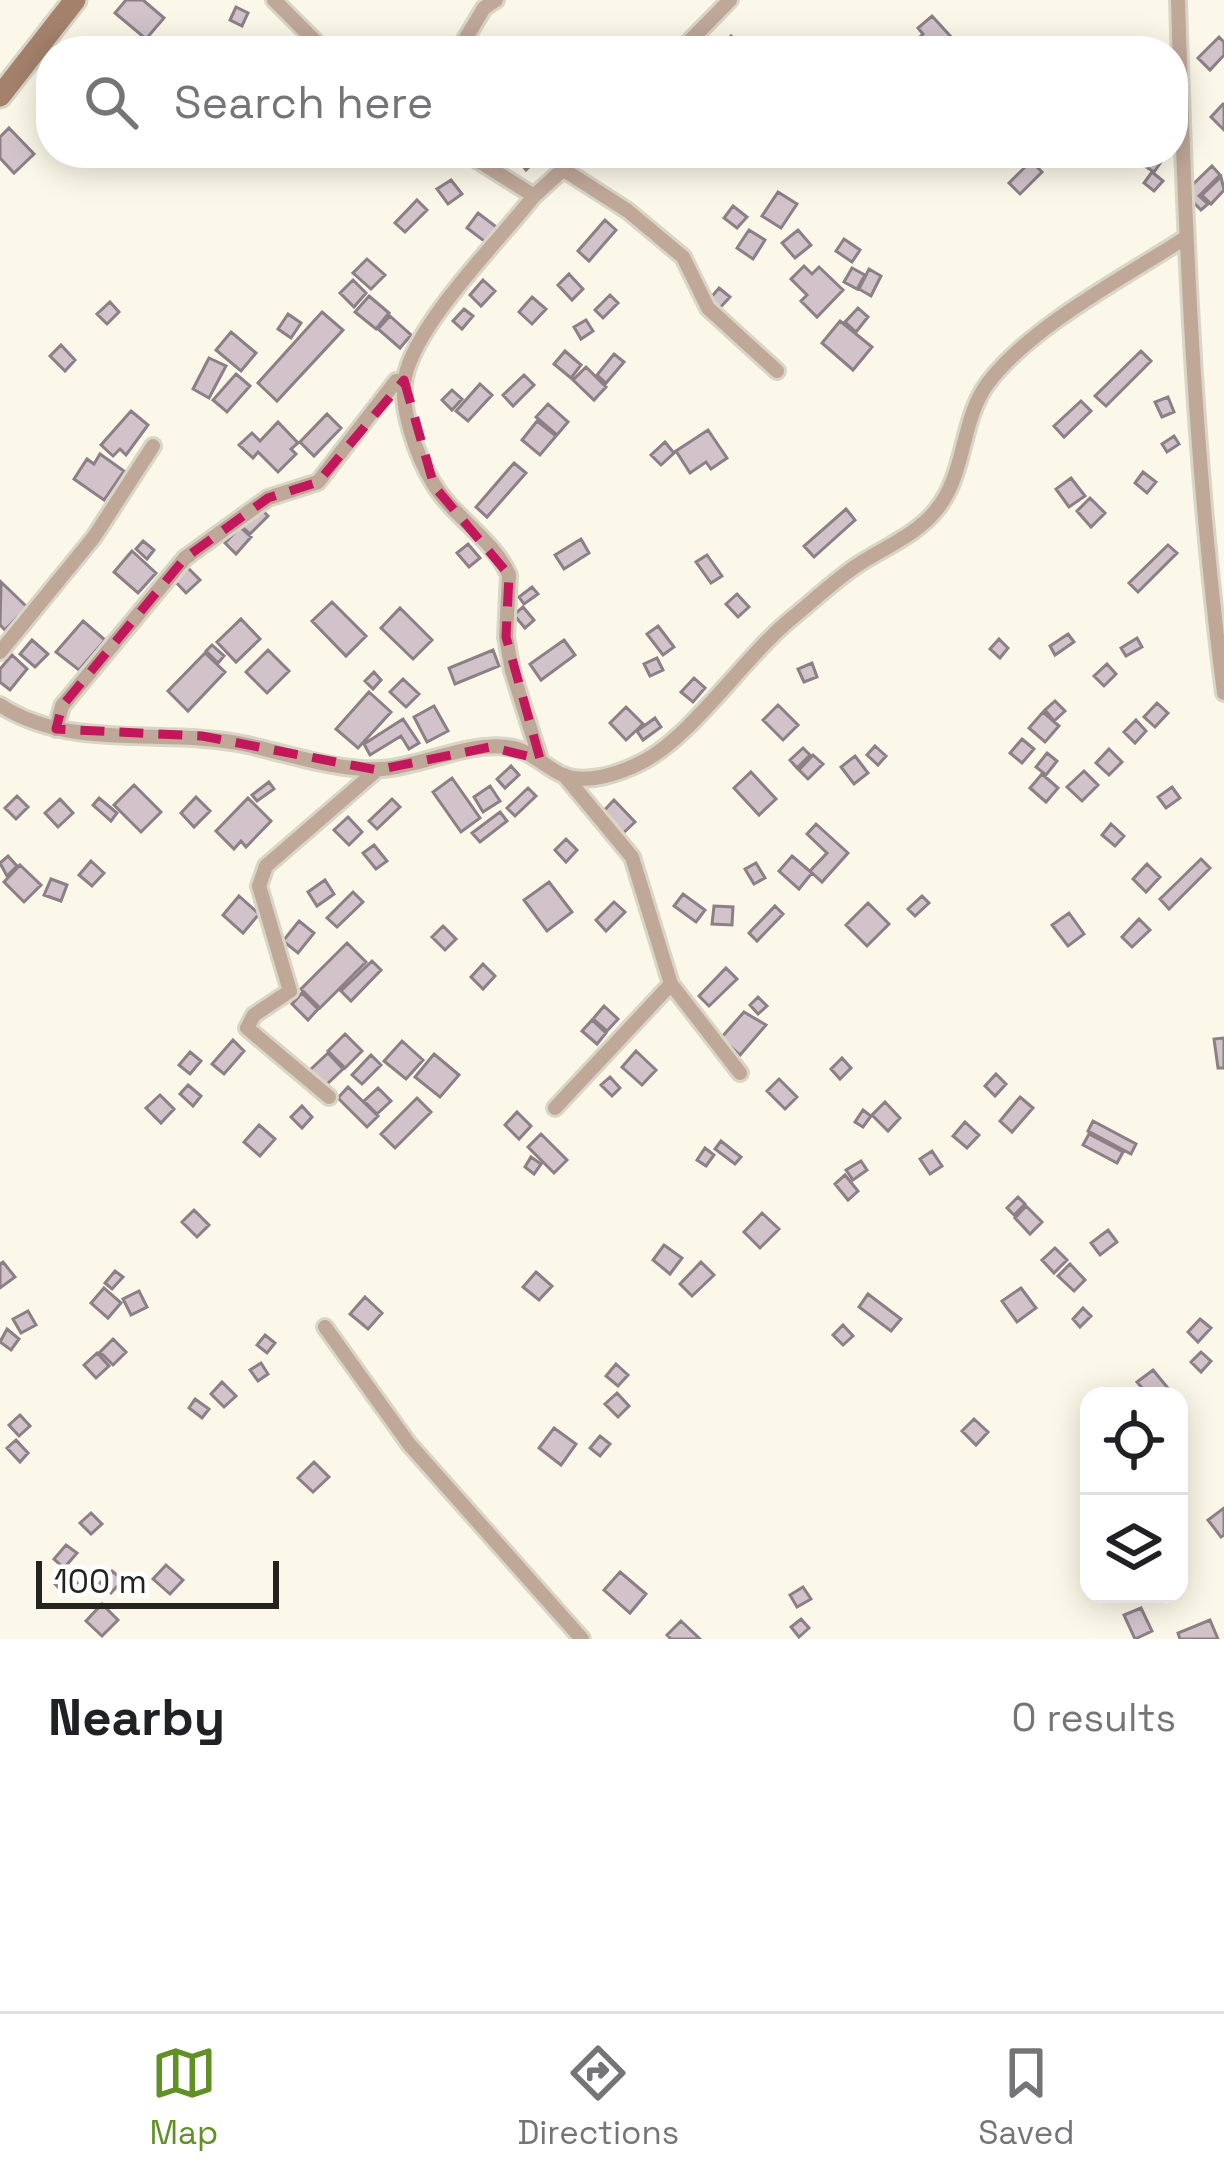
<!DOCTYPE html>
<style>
body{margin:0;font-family:"Space Grotesk",sans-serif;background:#f6f6f6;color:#202124}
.controls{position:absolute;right:36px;bottom:36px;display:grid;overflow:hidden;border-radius:24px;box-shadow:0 6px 30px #0003}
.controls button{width:108px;height:108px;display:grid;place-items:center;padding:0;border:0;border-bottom:3px solid #e0e0e0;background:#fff;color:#202124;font:60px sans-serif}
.scale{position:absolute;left:36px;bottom:30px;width:243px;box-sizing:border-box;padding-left:12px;border:6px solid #24231d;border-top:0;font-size:33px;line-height:42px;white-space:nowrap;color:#24231d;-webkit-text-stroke:9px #fff;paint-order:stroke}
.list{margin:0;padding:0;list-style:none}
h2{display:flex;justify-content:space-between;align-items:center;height:156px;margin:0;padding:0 48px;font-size:51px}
h2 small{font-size:39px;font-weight:400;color:#757577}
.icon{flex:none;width:66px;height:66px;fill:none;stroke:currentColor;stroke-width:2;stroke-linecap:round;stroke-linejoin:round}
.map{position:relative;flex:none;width:1224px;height:1639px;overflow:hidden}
.search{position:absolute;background:#fff;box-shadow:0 6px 30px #0003;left:36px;right:36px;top:36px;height:132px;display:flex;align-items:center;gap:30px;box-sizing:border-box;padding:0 42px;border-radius:48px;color:#757577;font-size:45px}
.sheet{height:372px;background:#fff}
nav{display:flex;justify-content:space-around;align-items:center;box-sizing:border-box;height:168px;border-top:3px solid #e0e0e0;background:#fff;font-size:33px;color:#757577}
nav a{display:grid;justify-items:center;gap:6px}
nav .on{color:#619025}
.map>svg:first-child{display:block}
.building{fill:#d2c3cb;stroke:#8c7f86;stroke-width:3}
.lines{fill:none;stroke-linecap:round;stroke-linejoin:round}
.minor-casing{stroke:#d9d6c8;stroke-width:20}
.secondary-casing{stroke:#d9d6c8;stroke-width:27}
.minor{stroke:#c0a899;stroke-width:14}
.secondary{stroke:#a3816b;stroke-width:21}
.marked{fill:none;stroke:#c2185b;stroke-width:9;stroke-dasharray:24 15;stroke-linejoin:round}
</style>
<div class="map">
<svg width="1224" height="1639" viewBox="0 0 1224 1639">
<rect width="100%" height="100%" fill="#fcf8e9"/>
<path class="building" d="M126 0H143L164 18 146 39 115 13Z
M236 7 248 13 242 26 230 20Z
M932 16 964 51H919L912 44 923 34 918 28Z
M731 36 741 46 736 51H718Z
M1219 37 1224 42V55L1210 70 1198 58Z
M1223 104H1224V130L1211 117Z
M9 128 34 154 14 173 0 158V137Z
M513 153H533L538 158 526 170Z
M1146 153 1161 162 1154 172 1140 163Z
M1031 161 1042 172 1020 194 1009 183Z
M1212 166 1220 175 1199 196 1208 204 1201 210 1184 193Z
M1152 172 1163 181 1154 191 1144 183Z
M1221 177 1224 190 1211 204 1202 195Z
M451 180 462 194 448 204 437 189Z
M778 192 797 204 781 228 762 216Z
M417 200 427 210 405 232 395 223Z
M733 206 747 217 737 228 724 218Z
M478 213 499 229 488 244 467 228Z
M605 220 616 230 589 261 578 251Z
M749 230 765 240 753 259 737 248Z
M798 230 811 245 795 258 782 243Z
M844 239 860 250 852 262 836 251Z
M367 259 385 275 371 289 353 273Z
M804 266 812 274 819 267 843 290 817 317 801 301 807 295 791 279Z
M852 268 865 275 857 289 844 282Z
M869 269 881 276 871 296 859 289Z
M569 274 583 289 572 300 558 285Z
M353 280 366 293 354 307 340 293Z
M483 280 495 291 481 306 470 295Z
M719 288 730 297 718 310 708 301Z
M610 295 618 303 603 318 595 310Z
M369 296 389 313 376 329 355 312Z
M532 297 546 309 532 324 519 312Z
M110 302 119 312 107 324 97 314Z
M858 308 868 317 856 332 845 322Z
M464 309 473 316 462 329 453 321Z
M322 312 343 330 277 401 258 383Z
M288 314 301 323 291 338 278 329Z
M390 316 411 335 400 348 378 329Z
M586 320 593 331 581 339 574 327Z
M840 321 872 347 853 370 822 343Z
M231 332 256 353 241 371 216 350Z
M61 345 75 360 65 371 50 356Z
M565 351 581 365 571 378 554 364Z
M1141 351 1151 361 1106 406 1095 396Z
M614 354 624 362 606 383 597 375Z
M209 358 226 366 209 398 193 389Z
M586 367 606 387 594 400 573 380Z
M236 374 250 386 227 412 213 400Z
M524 375 534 385 513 406 503 395Z
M480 384 492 395 468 421 456 411Z
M452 390 462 399 452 410 442 400Z
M1168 397 1174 412 1162 417 1155 402Z
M1081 401 1091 411 1064 437 1054 426Z
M548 404 568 422 557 435 536 417Z
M131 411 148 425 126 455 120 449 113 456 101 445Z
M327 414 341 428 314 456 300 442Z
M537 421 556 436 540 455 522 440Z
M278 422 298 443 291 449 296 454 278 472 258 452 253 458 239 445 252 433 260 441Z
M708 430 727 458 711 469 706 462 690 473 676 451Z
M1174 436 1179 444 1167 452 1162 444Z
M665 442 674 453 661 465 651 455Z
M100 454 124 471 104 500 74 479 87 459 94 464Z
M514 463 526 473 487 517 476 507Z
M1143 472 1156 482 1147 493 1135 483Z
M1071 478 1085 496 1069 507 1056 489Z
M1090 498 1105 513 1091 527 1077 511Z
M260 508 268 516 250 534 242 527Z
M846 509 855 520 814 557 804 546Z
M240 527 251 537 236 554 225 543Z
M581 539 589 553 564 569 555 555Z
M143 541 154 550 147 559 136 549Z
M468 544 480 558 469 567 457 553Z
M1168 545 1177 553 1138 592 1129 583Z
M132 551 156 573 138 593 114 572Z
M707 555 722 576 711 583 696 562Z
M185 565 200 580 186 593 172 578Z
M1 582 27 607 5 630 0 625Z
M532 587 538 594 524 604 519 597Z
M737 594 749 607 738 617 726 604Z
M332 602 366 636 346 656 312 621Z
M523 607 534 620 525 628 514 615Z
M400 608 432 640 413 659 381 628Z
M241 619 260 639 236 662 217 642Z
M83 621 105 640 79 670 56 652Z
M658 626 674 647 663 655 647 634Z
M1068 634 1074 642 1055 655 1050 646Z
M1137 638 1142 647 1126 656 1121 648Z
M999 639 1008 648 1000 658 990 649Z
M32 640 48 654 35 667 20 654Z
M564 640 575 655 541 680 530 664Z
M212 645 224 656 218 663 206 651Z
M268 650 289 671 267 693 246 672Z
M493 650 499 666 455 684 449 668Z
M205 653 225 672 188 711 168 691Z
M12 655 27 669 10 690 0 682V669Z
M657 658 663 670 650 676 644 664Z
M812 663 817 677 804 682 798 669Z
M1107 664 1116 674 1104 686 1094 676Z
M374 672 381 680 373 689 365 681Z
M694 678 705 688 693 702 681 692Z
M403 679 419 694 406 707 390 692Z
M369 692 391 712 358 748 336 729Z
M1055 701 1065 711 1054 721 1045 710Z
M1157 703 1168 713 1155 727 1144 717Z
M778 705 798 725 783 740 763 720Z
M434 706 448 731 427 742 414 717Z
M626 707 643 724 626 740 610 723Z
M1043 712 1059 726 1045 742 1029 728Z
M655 718 661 727 643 740 637 731Z
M403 719 419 743 409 749 401 736 370 755 364 744Z
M1136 720 1146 731 1135 743 1124 732Z
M1022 739 1034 749 1022 763 1010 753Z
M875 746 886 756 878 765 867 755Z
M803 748 810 755 797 768 790 760Z
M1109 749 1122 762 1109 775 1096 763Z
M1047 753 1057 761 1046 775 1036 767Z
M813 755 823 764 808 779 799 770Z
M855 756 868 773 854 784 841 767Z
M511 766 519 775 505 788 497 779Z
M1084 771 1098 785 1082 801 1067 787Z
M751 772 776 799 759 815 734 788Z
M1042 774 1058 788 1046 802 1030 788Z
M452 778 480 818 461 832 433 792Z
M269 782 274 789 257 801 252 795Z
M134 785 161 812 141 832 114 805Z
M490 786 500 801 483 812 474 797Z
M1172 787 1180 798 1166 808 1158 797Z
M528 788 536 796 515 816 507 808Z
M17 796 28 807 16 819 5 808Z
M196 797 210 811 194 827 181 813Z
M99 798 117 813 111 821 93 805Z
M248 798 271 821 246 847 241 841 234 849 216 831Z
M60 799 73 813 58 827 45 813Z
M392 799 400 807 377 829 369 821Z
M614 800 635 822 619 837 599 816Z
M500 812 507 821 480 842 472 833Z
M348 817 362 832 349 845 334 830Z
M816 824 848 853 822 882 810 871 827 853 807 834Z
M1111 824 1124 836 1115 846 1102 835Z
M566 839 577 850 566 862 555 850Z
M374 845 387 861 376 869 363 853Z
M8 856 17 866 7 876 0 863Z
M792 856 812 873 799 889 779 871Z
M1201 859 1210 868 1169 909 1160 899Z
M91 861 104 873 92 886 79 875Z
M756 863 765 878 754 884 745 869Z
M1147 864 1160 877 1146 892 1133 879Z
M20 865 41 885 24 902 4 882Z
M51 879 67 885 61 901 44 895Z
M325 880 334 894 317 906 308 892Z
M549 882 572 912 547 931 524 900Z
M353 892 363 902 337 927 327 918Z
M683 894 705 910 696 922 674 906Z
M239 896 259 914 243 933 223 915Z
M922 896 929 903 915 916 908 909Z
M614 902 625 912 606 931 596 920Z
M868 903 889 924 867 946 846 925Z
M714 906 733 907 732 925 712 924Z
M775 906 783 914 757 941 749 933Z
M1069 913 1084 934 1068 946 1052 925Z
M1139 919 1150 930 1132 947 1122 937Z
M299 921 314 933 298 953 283 941Z
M443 926 456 939 445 950 432 937Z
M347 943 366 962 320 1008 301 989Z
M372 961 381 970 351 1001 341 991Z
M483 964 495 976 483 989 471 977Z
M726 968 737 979 709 1006 699 996Z
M302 993 318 1009 308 1020 292 1004Z
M758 997 767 1006 758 1014 750 1005Z
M604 1006 618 1019 607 1031 593 1019Z
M744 1012 766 1025 740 1055 721 1038Z
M592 1020 606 1033 597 1044 582 1031Z
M345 1034 362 1051 345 1068 328 1051Z
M1224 1038V1068H1218L1214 1039Z
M233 1040 244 1051 224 1074 212 1064Z
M402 1041 423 1060 406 1079 384 1061Z
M636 1051 656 1070 642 1085 622 1067Z
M190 1052 201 1061 190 1074 179 1065Z
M328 1053 343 1069 325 1086 310 1070Z
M434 1054 459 1075 440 1097 415 1077Z
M371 1055 381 1065 362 1084 352 1075Z
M842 1058 851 1068 840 1079 831 1069Z
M996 1074 1006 1084 995 1096 985 1086Z
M610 1077 620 1088 612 1096 601 1085Z
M779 1079 797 1097 785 1109 767 1091Z
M188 1085 201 1096 193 1106 180 1094Z
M348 1087 378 1116 367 1127 338 1098Z
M378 1088 391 1101 377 1114 364 1101Z
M160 1095 174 1109 161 1123 146 1108Z
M1020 1097 1033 1108 1012 1132 1000 1121Z
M417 1098 431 1112 395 1148 381 1134Z
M885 1102 900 1118 888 1131 872 1115Z
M302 1106 312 1117 302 1128 291 1117Z
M863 1110 871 1116 863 1127 855 1122Z
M517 1112 531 1126 519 1139 505 1125Z
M1093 1121 1136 1144 1131 1154 1088 1131Z
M965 1122 979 1135 967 1148 953 1136Z
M259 1125 275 1139 260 1156 244 1142Z
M541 1134 567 1160 554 1173 528 1147Z
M1089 1134 1123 1152 1117 1163 1083 1145Z
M721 1141 741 1157 735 1164 715 1149Z
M705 1148 714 1155 706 1166 697 1160Z
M932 1151 942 1166 930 1174 920 1159Z
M531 1157 541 1164 534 1174 525 1167Z
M861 1161 867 1170 853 1180 846 1170Z
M845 1175 858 1191 848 1200 835 1184Z
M1018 1197 1025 1204 1014 1215 1007 1208Z
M1026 1206 1042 1222 1030 1234 1015 1218Z
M194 1210 209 1225 197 1237 182 1222Z
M762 1213 779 1229 760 1248 744 1232Z
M1108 1230 1117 1242 1100 1255 1091 1243Z
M664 1245 682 1258 670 1274 653 1260Z
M1055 1248 1067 1260 1054 1273 1042 1260Z
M3 1262 15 1277 0 1288V1264Z
M701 1262 714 1275 692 1296 680 1284Z
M1070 1264 1085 1280 1074 1291 1058 1276Z
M115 1271 123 1277 112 1289 105 1283Z
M536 1272 552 1286 539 1300 523 1287Z
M104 1288 121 1303 108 1318 91 1303Z
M1021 1288 1036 1308 1017 1322 1002 1301Z
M139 1291 147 1307 131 1315 123 1299Z
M868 1294 901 1319 891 1331 859 1307Z
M365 1297 382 1313 368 1329 350 1314Z
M1083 1308 1091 1316 1080 1327 1073 1319Z
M28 1311 36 1325 21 1333 13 1319Z
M1200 1319 1211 1328 1198 1342 1188 1332Z
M843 1325 853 1336 843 1345 833 1335Z
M7 1329 19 1339 11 1350 0 1342Z
M265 1335 275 1343 267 1353 257 1345Z
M113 1339 126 1352 113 1365 100 1352Z
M1201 1352 1211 1361 1201 1372 1191 1362Z
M97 1353 109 1366 96 1378 84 1365Z
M261 1363 268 1374 258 1381 250 1370Z
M616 1364 628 1375 618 1386 606 1376Z
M1153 1370 1167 1387 1149 1396 1137 1382Z
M222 1382 236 1396 224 1407 211 1394Z
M617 1393 629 1406 618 1417 605 1404Z
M195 1399 209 1409 202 1418 189 1408Z
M20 1415 30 1426 19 1436 9 1425Z
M974 1419 988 1432 976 1445 962 1431Z
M554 1428 576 1444 561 1465 539 1448Z
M600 1436 610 1444 600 1456 590 1448Z
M16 1440 28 1453 20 1462 7 1448Z
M314 1462 329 1477 313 1492 298 1478Z
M1224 1508V1535L1221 1537 1208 1520Z
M91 1513 102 1524 91 1534 80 1523Z
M66 1545 77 1553 64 1568 54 1559Z
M166 1565 183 1580 170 1594 153 1579Z
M62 1568 77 1583 65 1594 51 1580Z
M112 1571 123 1580 111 1593 100 1583Z
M620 1572 646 1594 630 1613 604 1590Z
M803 1587 811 1599 797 1607 790 1595Z
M102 1604 118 1620 102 1636 86 1621Z
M1141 1608 1152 1631 1135 1639 1124 1615Z
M801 1619 809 1628 799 1637 791 1627Z
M1210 1620 1218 1639H1180L1178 1633Z
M681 1621 700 1639H671L667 1635Z"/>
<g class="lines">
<g class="minor-casing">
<path id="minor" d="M274 0 325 51
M1178 0C1185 232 1194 464 1224 693
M458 51 484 8 496 0
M680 51 730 0
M466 153 534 196 581 153
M564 170 628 211 683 257 708 308 777 371
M534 196C498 242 417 322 405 377 399 407 417 457 433 483 453 517 494 540 509 575L506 637 512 671 540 759
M0 652 94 537 153 446
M0 705C72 752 167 727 248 745 287 754 342 772 382 769 423 766 466 742 507 747 530 749 544 767 563 775 587 785 621 773 642 762 693 736 744 657 792 618 813 601 834 581 856 566 883 548 917 535 937 509 966 473 961 419 988 383 1031 326 1125 277 1185 238
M56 729 62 706 185 558 268 498 318 482 396 381 404 380
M564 775 632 857 671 984 740 1073
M329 1097 247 1028 254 1015 290 991 259 886 266 866 377 770
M555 1108 671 984
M325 1327 409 1444 582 1639"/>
</g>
<g class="secondary-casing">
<path id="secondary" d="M0 96 75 0"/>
</g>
<use href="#minor" class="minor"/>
<use href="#secondary" class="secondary"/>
</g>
<path class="marked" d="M404 380 434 486 509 575 506 637 540 759 490 747 377 770 202 736 56 729 62 706 185 558 268 498 318 482Z"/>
</svg>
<div class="controls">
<button><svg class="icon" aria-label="locate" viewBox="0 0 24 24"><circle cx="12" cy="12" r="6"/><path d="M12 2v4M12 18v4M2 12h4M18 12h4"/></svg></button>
<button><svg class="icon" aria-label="layers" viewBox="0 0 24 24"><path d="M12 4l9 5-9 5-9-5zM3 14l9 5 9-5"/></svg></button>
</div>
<div class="scale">100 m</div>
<div class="search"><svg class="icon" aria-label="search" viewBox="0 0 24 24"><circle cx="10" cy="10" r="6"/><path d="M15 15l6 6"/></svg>Search here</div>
</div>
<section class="sheet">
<h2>Nearby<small>0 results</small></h2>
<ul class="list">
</ul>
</section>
<nav>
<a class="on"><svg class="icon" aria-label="map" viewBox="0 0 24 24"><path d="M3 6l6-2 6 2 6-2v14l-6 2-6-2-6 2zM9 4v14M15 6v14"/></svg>Map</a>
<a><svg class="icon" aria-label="directions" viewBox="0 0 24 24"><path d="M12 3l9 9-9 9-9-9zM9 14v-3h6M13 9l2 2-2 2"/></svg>Directions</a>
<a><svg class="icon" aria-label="saved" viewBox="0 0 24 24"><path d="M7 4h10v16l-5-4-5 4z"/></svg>Saved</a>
</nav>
